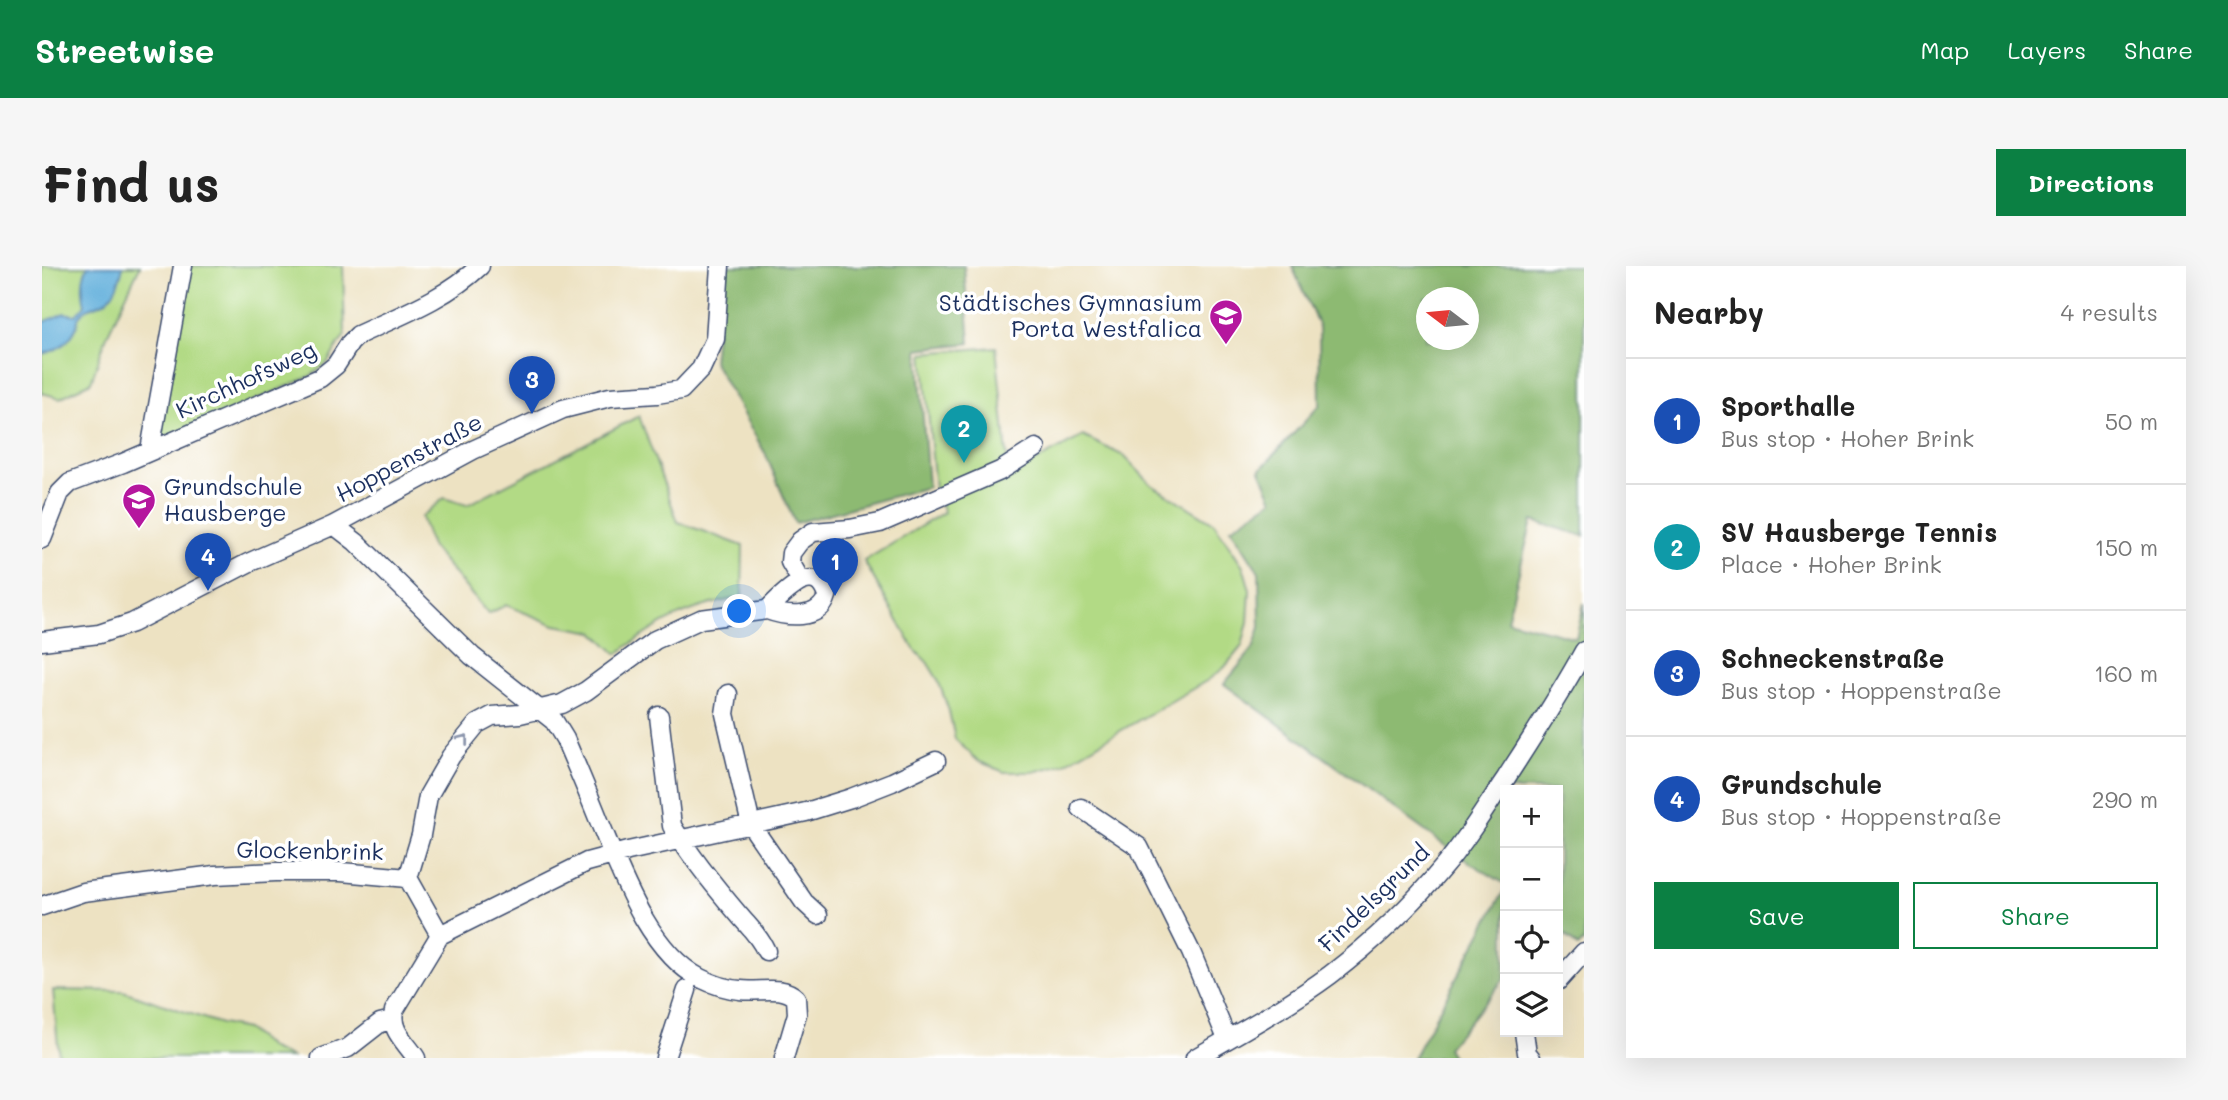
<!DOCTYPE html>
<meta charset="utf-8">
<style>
body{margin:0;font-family:Mali,sans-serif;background:#f6f6f6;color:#222}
.controls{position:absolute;right:21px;bottom:21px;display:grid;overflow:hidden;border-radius:0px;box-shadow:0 7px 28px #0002}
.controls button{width:63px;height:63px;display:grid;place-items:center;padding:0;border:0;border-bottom:2px solid #e0e0e0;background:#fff;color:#222;font:35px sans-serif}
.compass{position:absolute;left:1374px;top:21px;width:63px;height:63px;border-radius:50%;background:#fff;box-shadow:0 7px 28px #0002;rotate:286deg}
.you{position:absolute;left:698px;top:346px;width:24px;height:24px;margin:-18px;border:5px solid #fff;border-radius:50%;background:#1a73e8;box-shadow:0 0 0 10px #1a73e833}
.badge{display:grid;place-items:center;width:46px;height:46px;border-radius:50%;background:#0b8043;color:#fff;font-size:23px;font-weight:700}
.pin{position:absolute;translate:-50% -58px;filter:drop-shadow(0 2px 4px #0008)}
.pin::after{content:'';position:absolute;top:37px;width:24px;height:21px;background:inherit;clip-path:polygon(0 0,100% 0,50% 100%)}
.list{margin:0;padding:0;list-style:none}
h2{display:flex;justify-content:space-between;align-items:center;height:91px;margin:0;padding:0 28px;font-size:30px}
h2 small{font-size:23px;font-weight:400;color:#767676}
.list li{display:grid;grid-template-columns:46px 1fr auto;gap:21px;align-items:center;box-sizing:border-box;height:126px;padding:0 28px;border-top:2px solid #e0e0e0}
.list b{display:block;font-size:26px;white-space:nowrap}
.list p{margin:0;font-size:23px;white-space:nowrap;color:#767676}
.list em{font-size:23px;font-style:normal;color:#767676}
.actions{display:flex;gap:14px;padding:21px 28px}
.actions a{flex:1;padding:16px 0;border:2px solid #0b8043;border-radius:0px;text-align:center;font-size:24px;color:#0b8043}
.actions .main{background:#0b8043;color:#fff}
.icon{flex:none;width:38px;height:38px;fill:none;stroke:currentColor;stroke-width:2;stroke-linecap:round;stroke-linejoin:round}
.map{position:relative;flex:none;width:1542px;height:792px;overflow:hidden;border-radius:0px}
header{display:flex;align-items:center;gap:42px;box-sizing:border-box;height:98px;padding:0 35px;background:#0b8043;color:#fff}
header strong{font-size:33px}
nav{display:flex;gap:38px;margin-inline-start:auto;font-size:24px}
.intro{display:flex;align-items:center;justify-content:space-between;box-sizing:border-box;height:168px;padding:0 42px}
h1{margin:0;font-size:49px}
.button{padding:18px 32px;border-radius:0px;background:#0b8043;color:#fff;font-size:24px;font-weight:700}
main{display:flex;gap:42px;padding:0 42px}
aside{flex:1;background:#fff;border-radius:0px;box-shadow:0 7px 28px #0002}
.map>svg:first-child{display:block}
.green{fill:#b2da85;stroke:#668472;stroke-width:2}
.forest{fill:#8dba72;stroke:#547468;stroke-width:2;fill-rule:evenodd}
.water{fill:#63b0dc;stroke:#3f709d;stroke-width:2}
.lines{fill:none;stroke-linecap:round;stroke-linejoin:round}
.minor-casing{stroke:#3a4a6d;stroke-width:21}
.minor{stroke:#fff;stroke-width:18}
.oneway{stroke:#8d97ae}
.labels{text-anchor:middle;stroke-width:7;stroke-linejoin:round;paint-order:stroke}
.poi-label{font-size:23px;fill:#1b2f5e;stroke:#fff;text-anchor:end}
.street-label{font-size:23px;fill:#1b2f5e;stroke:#fff}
</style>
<header>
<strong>Streetwise</strong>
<nav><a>Map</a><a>Layers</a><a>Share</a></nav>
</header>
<div class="intro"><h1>Find us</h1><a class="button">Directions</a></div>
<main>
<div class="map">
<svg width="1542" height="792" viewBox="0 0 1542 792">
<rect width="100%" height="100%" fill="#fff"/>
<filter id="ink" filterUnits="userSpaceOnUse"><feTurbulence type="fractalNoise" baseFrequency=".0143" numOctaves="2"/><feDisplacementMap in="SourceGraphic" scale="14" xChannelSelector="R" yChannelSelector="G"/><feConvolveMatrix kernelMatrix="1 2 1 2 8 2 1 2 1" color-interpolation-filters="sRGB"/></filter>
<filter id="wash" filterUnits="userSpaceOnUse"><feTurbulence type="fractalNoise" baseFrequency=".00686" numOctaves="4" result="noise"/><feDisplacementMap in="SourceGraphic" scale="28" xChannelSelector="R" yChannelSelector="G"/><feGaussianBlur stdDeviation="1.57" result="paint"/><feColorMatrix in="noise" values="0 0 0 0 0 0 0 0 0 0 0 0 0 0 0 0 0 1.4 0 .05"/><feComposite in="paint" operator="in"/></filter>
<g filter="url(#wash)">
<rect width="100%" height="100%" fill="#ede2c2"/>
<path class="green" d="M0 0H98L64 72 49 116 18 132 0 127Z
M145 0H301L303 69 285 97 269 110 116 176Z
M954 81 967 209 1041 170 1082 190 1110 219 1172 257 1201 300 1208 324 1206 356 1200 380 1182 402 1166 414 1021 498 991 506H962L936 495 913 473 907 445 896 414 885 396 872 383 822 295 902 246 893 224 881 87Z
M597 150 636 256 701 280 700 331C645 342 620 354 575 388L552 366 513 359 464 339 446 348 389 280 379 251 402 232 425 239Z
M11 724 81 725 179 758 204 763 231 784 251 792H17Z"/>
<path class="forest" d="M681 0H922L928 77 876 83 886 221 753 257 723 187 671 95Z
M1250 0H1542V270L1490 255 1465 354 1534 372 1542 337V675L1536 681 1516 663V524H1463V618L1417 590 1182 418 1211 383 1218 361 1217 306 1189 262 1231 234 1218 204 1278 139 1277 61ZM1384 32H1426V74H1384Z
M1463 623V712L1405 782 1411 792H1371Z"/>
<path class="water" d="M46 0H81C79 12 72 32 60 37 51 41 42 42 37 51 35 54 36 59 34 62 28 76 15 85 0 88V58L2 56 22 47 34 49 43 39C40 26 39 12 46 0Z"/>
</g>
<g filter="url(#ink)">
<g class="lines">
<g class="minor-casing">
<path id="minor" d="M108 184 141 0
M292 259 314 276 430 390 512 455 523 473C535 501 547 529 558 557 579 607 607 686 658 712 670 718 684 723 698 724 718 727 739 718 754 732L755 748 742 792
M0 273 18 227 28 217 81 197 278 112 294 99 308 77 316 69C359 49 403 33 438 0
M759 315 748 296 749 287 758 275 771 266 808 263 838 257 958 205 994 182
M0 375 57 368 90 357 206 297 292 259 431 184 521 143 568 131 615 128 639 124 659 103 673 73 678 0
M686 428 683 448 709 559 762 636 776 649
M617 450 630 560C649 591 673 621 697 649 707 661 718 671 724 685
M1039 542 1097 581 1149 686 1185 773
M366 612 379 569 386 530 409 490 435 458 450 450 478 448 520 438 544 425 613 374 659 353 725 344C744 351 778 355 785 330 772 292 741 329 725 344
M0 640 41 626 173 609 234 606H299L366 612 398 669
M398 669 545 596 586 585 764 546 809 532 850 516 894 495
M1516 715 1542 686
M1482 766 1485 787 1489 792
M279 792 306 782 338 757 350 754
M374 792C364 776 348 765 352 745L398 669
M623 792 645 724
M1153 792C1198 766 1246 740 1288 709 1330 677 1370 639 1403 599 1426 572 1444 541 1464 512 1491 470 1518 429 1542 385"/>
</g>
<use href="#minor" class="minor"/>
</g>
<defs><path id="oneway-chevron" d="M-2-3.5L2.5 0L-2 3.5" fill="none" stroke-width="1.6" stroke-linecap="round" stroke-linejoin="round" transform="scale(1.75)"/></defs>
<use class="oneway" href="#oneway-chevron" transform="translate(422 473) rotate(-52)"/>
</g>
<defs>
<g id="school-pin" transform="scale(1.75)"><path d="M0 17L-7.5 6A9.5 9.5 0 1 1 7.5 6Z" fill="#b5179e" stroke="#fff"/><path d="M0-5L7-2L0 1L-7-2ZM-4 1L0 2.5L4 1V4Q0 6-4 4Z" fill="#fff"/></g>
</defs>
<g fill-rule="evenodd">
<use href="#school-pin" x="1184" y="50"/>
<use href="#school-pin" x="97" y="234"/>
</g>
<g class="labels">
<g class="poi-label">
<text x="1160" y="45">Städtisches Gymnasium<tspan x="1160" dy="26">Porta Westfalica</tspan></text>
<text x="122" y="229" text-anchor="start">Grundschule<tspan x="122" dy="26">Hausberge</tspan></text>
</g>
<g class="street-label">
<text transform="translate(204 114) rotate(-25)" y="8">Kirchhofsweg</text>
<text transform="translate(367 192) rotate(-28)" y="8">Hoppenstraße</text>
<text transform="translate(268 585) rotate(1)" y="8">Glockenbrink</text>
<text transform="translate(1332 632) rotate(-44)" y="8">Findelsgrund</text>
</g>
</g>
</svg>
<div class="controls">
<button>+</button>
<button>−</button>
<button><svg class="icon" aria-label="locate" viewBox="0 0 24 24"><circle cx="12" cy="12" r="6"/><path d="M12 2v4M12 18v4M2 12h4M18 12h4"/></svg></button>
<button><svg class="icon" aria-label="layers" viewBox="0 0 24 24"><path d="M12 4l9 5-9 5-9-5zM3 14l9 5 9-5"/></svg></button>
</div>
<svg class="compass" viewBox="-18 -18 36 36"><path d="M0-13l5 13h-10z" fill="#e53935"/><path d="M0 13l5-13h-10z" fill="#767676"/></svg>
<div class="you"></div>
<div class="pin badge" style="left:793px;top:330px;background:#1a4fb4">1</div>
<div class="pin badge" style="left:922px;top:197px;background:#0f9aa8">2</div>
<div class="pin badge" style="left:490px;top:148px;background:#1a4fb4">3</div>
<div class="pin badge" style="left:166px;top:325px;background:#1a4fb4">4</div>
</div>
<aside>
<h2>Nearby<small>4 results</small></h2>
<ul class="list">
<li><span class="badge" style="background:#1a4fb4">1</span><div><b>Sporthalle</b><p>Bus stop · Hoher Brink</p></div><em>50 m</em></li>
<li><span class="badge" style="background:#0f9aa8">2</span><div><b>SV Hausberge Tennis</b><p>Place · Hoher Brink</p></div><em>150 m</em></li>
<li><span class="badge" style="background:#1a4fb4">3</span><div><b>Schneckenstraße</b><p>Bus stop · Hoppenstraße</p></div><em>160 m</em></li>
<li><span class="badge" style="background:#1a4fb4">4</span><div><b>Grundschule</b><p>Bus stop · Hoppenstraße</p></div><em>290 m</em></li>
</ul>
<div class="actions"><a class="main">Save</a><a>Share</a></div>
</aside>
</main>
